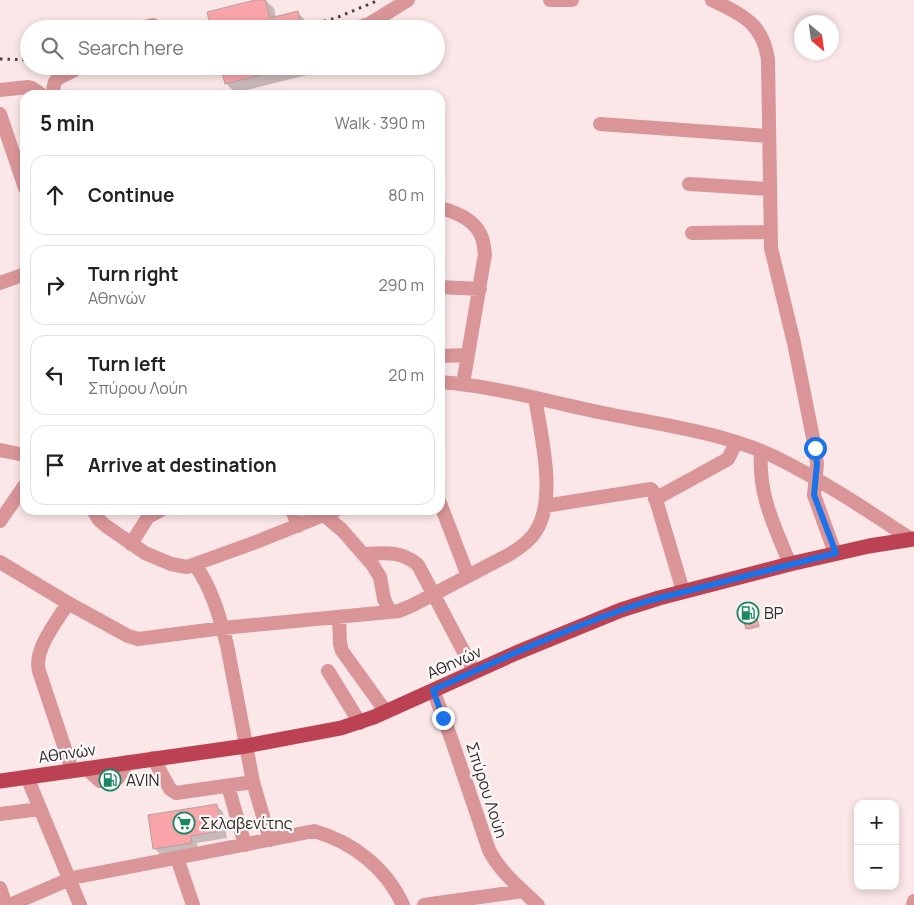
<!DOCTYPE html>
<meta charset="utf-8">
<style>
body{margin:0;font-family:Manrope,sans-serif;background:#f6f6f6;color:#222}
.controls{position:absolute;right:15px;bottom:15px;display:grid;overflow:hidden;border-radius:10px;box-shadow:0 2px 8px #0003}
.controls button{width:45px;height:45px;display:grid;place-items:center;padding:0;border:0;border-bottom:1px solid #e0e0e0;background:#fff;color:#222;font:25px sans-serif}
.compass{position:absolute;left:794px;top:15px;width:45px;height:45px;border-radius:50%;background:#fff;box-shadow:0 2px 8px #0003;rotate:151deg}
.stop{position:absolute;width:15px;height:15px;margin:-11px;border:4px solid #1a73e8;border-radius:50%;background:#fff}
.stop.end{background:#1a73e8;border-color:#fff;box-shadow:0 1px 5px #0008}
.list{margin:0;padding:0;list-style:none}
h2{display:flex;justify-content:space-between;align-items:center;height:65px;margin:0;padding:0 20px;font-size:21px}
h2 small{font-size:16px;font-weight:400;color:#767676}
.list li{display:grid;grid-template-columns:32px 1fr auto;gap:15px;align-items:center;box-sizing:border-box;height:80px;margin:0 10px 10px;padding:0 10px;border:1px solid #e0e0e0;border-radius:15px}
.list b{display:block;font-size:19px;white-space:nowrap}
.list p{margin:0;font-size:16px;white-space:nowrap;color:#767676}
.list em{font-size:16px;font-style:normal;color:#767676}
.icon{flex:none;width:28px;height:28px;fill:none;stroke:currentColor;stroke-width:2;stroke-linecap:round;stroke-linejoin:round}
.map{position:relative;flex:none;width:914px;height:905px;overflow:hidden}
.search{position:absolute;background:#fff;box-shadow:0 2px 8px #0003;left:20px;top:20px;width:425px;height:55px;display:flex;align-items:center;gap:12px;box-sizing:border-box;padding:0 18px;border-radius:28px;color:#767676;font-size:19px}
.panel{position:absolute;background:#fff;box-shadow:0 2px 8px #0003;left:20px;top:90px;width:425px;height:425px;border-radius:15px}
.map>svg:first-child{display:block}
.shadow{fill:#0003}
.building{fill:#f8a4a8;stroke:#b5a2a3}
.lines{fill:none;stroke-linecap:round;stroke-linejoin:round}
.minor{stroke:#d99598;stroke-width:14}
.major{stroke:#bc4253;stroke-width:15}
.rail{stroke:#484040;stroke-width:3;stroke-dasharray:2.5 5;stroke-linecap:butt}
.route{stroke:#1a73e8;stroke-width:6}
.labels{text-anchor:middle;stroke-width:4.5;stroke-linejoin:round;paint-order:stroke}
.poi-label{font-size:16px;fill:#322b2b;stroke:#fcf8f8;text-anchor:start}
.street-label{font-size:16px;fill:#322b2b;stroke:#fcf8f8}
</style>
<div class="map">
<svg width="914" height="905" viewBox="0 0 914 905">
<rect width="100%" height="100%" fill="#fbe7e7"/>
<path class="shadow" d="M260 0H265L274 8 276 18 298 13 307 22 309 29H213Z
M222 66H318L319 72 235 93 226 83Z
M752 605 760 627 749 630 747 628Z
M216 805 223 812 227 838 197 843 198 849 161 855 154 848Z"/>
<path class="building" d="M255 0H265L270 18 298 11 302 29H211L207 12Z
M220 66H285V69L225 84Z
M752 604 759 625 746 629 740 608Z
M217 804 221 831 191 836 192 843 153 849 148 815Z"/>
<g class="lines">
<path class="minor" d="M550 0H572
M712 0C742 15 762 22 768 59L771 248 794 343 815 448 817 464 814 495 835 553
M134 29 153 25
M353 29 369 24 408 0
M0 90 28 87 32 88 42 95
M54 95C50 72 69 78 79 66
M0 114 25 188
M600 124 768 136
M689 184 769 189
M440 208C456 212 476 220 482 238 484 243 484 249 485 254L463 384
M692 233 769 232
M0 283 25 274
M440 287 480 289
M440 356 468 355
M440 382C496 386 549 402 603 413 659 424 728 433 779 459 825 482 868 511 911 539
M0 450 25 455
M761 451C758 495 774 525 790 564
M655 499 728 459 736 443
M440 503 468 576
M545 506 651 489 654 493 683 591
M93 510 99 520 106 526 145 553 171 564 187 567 256 542 336 510
M292 510 298 526
M324 515 342 530 363 554C383 553 401 550 418 565L474 671
M0 521 25 485
M131 544 148 517 161 510
M363 554 372 564 380 577 384 599 390 612
M0 562 68 603 128 636 138 639 223 628 399 611 413 605 510 554C520 548 530 541 536 531 557 498 541 435 535 398
M195 565C212 588 220 618 227 645L253 782 270 840
M68 603C57 621 33 650 39 671L72 770
M339 617 340 644 342 651 386 712
M328 671 360 723
M433 690 451 738 489 850C500 872 520 888 538 905
M153 758 170 789 176 793 253 782
M86 768 100 781 118 778 128 762
M27 777 80 905
M228 786 245 845
M0 814 40 809
M177 858 193 905
M0 888 6 905
M10 905 72 878 314 831C353 842 386 868 403 905
M424 905 523 891
M913 905 914 901"/>
<path class="major" d="M0 781 246 746 341 728 374 717 516 653 621 610 659 598 790 564 869 546 914 539"/>
<path class="rail" d="M302 27 336 18 379 0
M0 59 29 60"/>
</g>
<g class="lines">
<path class="route" d="M443 718 433 690C503 658 574 625 648 601L836 553 814 495 817 464 815 448"/>
</g>
<defs>
<g id="fuel-ring" transform="scale(1.125)"><circle r="9.5" fill="#fcf8f8" stroke="#1a8664" stroke-width="1.5"/><path d="M-5.5-6h7V0h2V4h1.3V-2.5L3-4.5l.8-.8L6-3V5H2.5V1h-1V6h-7ZM-4.2-4.7v3.2H.2V-4.7Z" fill="#1a8664"/></g>
<g id="supermarket-ring" transform="scale(1.125)"><circle r="9.5" fill="#fcf8f8" stroke="#1a8664" stroke-width="1.5"/><path d="M-6-5.5h2.5l.6 2H6L4.5 2H-2.5L-4.4-4H-6ZM-1.5 3.2a1.3 1.3 0 1 0 .1 0ZM3 3.2a1.3 1.3 0 1 0 .1 0Z" fill="#1a8664"/></g>
</defs>
<g fill-rule="evenodd">
<use href="#fuel-ring" x="748" y="613"/>
<use href="#fuel-ring" x="110" y="780"/>
<use href="#supermarket-ring" x="184" y="823"/>
</g>
<g class="labels">
<g class="poi-label">
<text x="764" y="619">BP</text>
<text x="126" y="786">AVIN</text>
<text x="200" y="829">Σκλαβενίτης</text>
</g>
<g class="street-label">
<text transform="translate(454 662) rotate(-24)" y="6">Αθηνών</text>
<text transform="translate(67 753) rotate(-8)" y="6">Αθηνών</text>
<text transform="translate(487 790) rotate(72)" y="6">Σπύρου Λούη</text>
</g>
</g>
</svg>
<div class="controls">
<button>+</button>
<button>−</button>
</div>
<svg class="compass" viewBox="-18 -18 36 36"><path d="M0-13l5 13h-10z" fill="#e53935"/><path d="M0 13l5-13h-10z" fill="#767676"/></svg>
<div class="stop" style="left:815px;top:448px"></div>
<div class="stop end" style="left:443px;top:718px"></div>
<div class="search"><svg class="icon" aria-label="search" viewBox="0 0 24 24"><circle cx="10" cy="10" r="6"/><path d="M15 15l6 6"/></svg>Search here</div>
<section class="panel">
<h2>5 min<small>Walk · 390 m</small></h2>
<ul class="list">
<li><svg class="icon" aria-label="ahead" viewBox="0 0 24 24"><path d="M12 20V5M6 11l6-6 6 6"/></svg><div><b>Continue</b></div><em>80 m</em></li>
<li><svg class="icon" aria-label="right" viewBox="0 0 24 24"><path d="M7 20v-9h11M14 6l5 5-5 5"/></svg><div><b>Turn right</b><p>Αθηνών</p></div><em>290 m</em></li>
<li><svg class="icon" aria-label="left" viewBox="0 0 24 24"><path d="M17 20v-9H6M10 6l-5 5 5 5"/></svg><div><b>Turn left</b><p>Σπύρου Λούη</p></div><em>20 m</em></li>
<li><svg class="icon" aria-label="arrive" viewBox="0 0 24 24"><path d="M6 21V4h12l-3 4 3 4H6"/></svg><div><b>Arrive at destination</b></div></li>
</ul>
</section>
</div>
